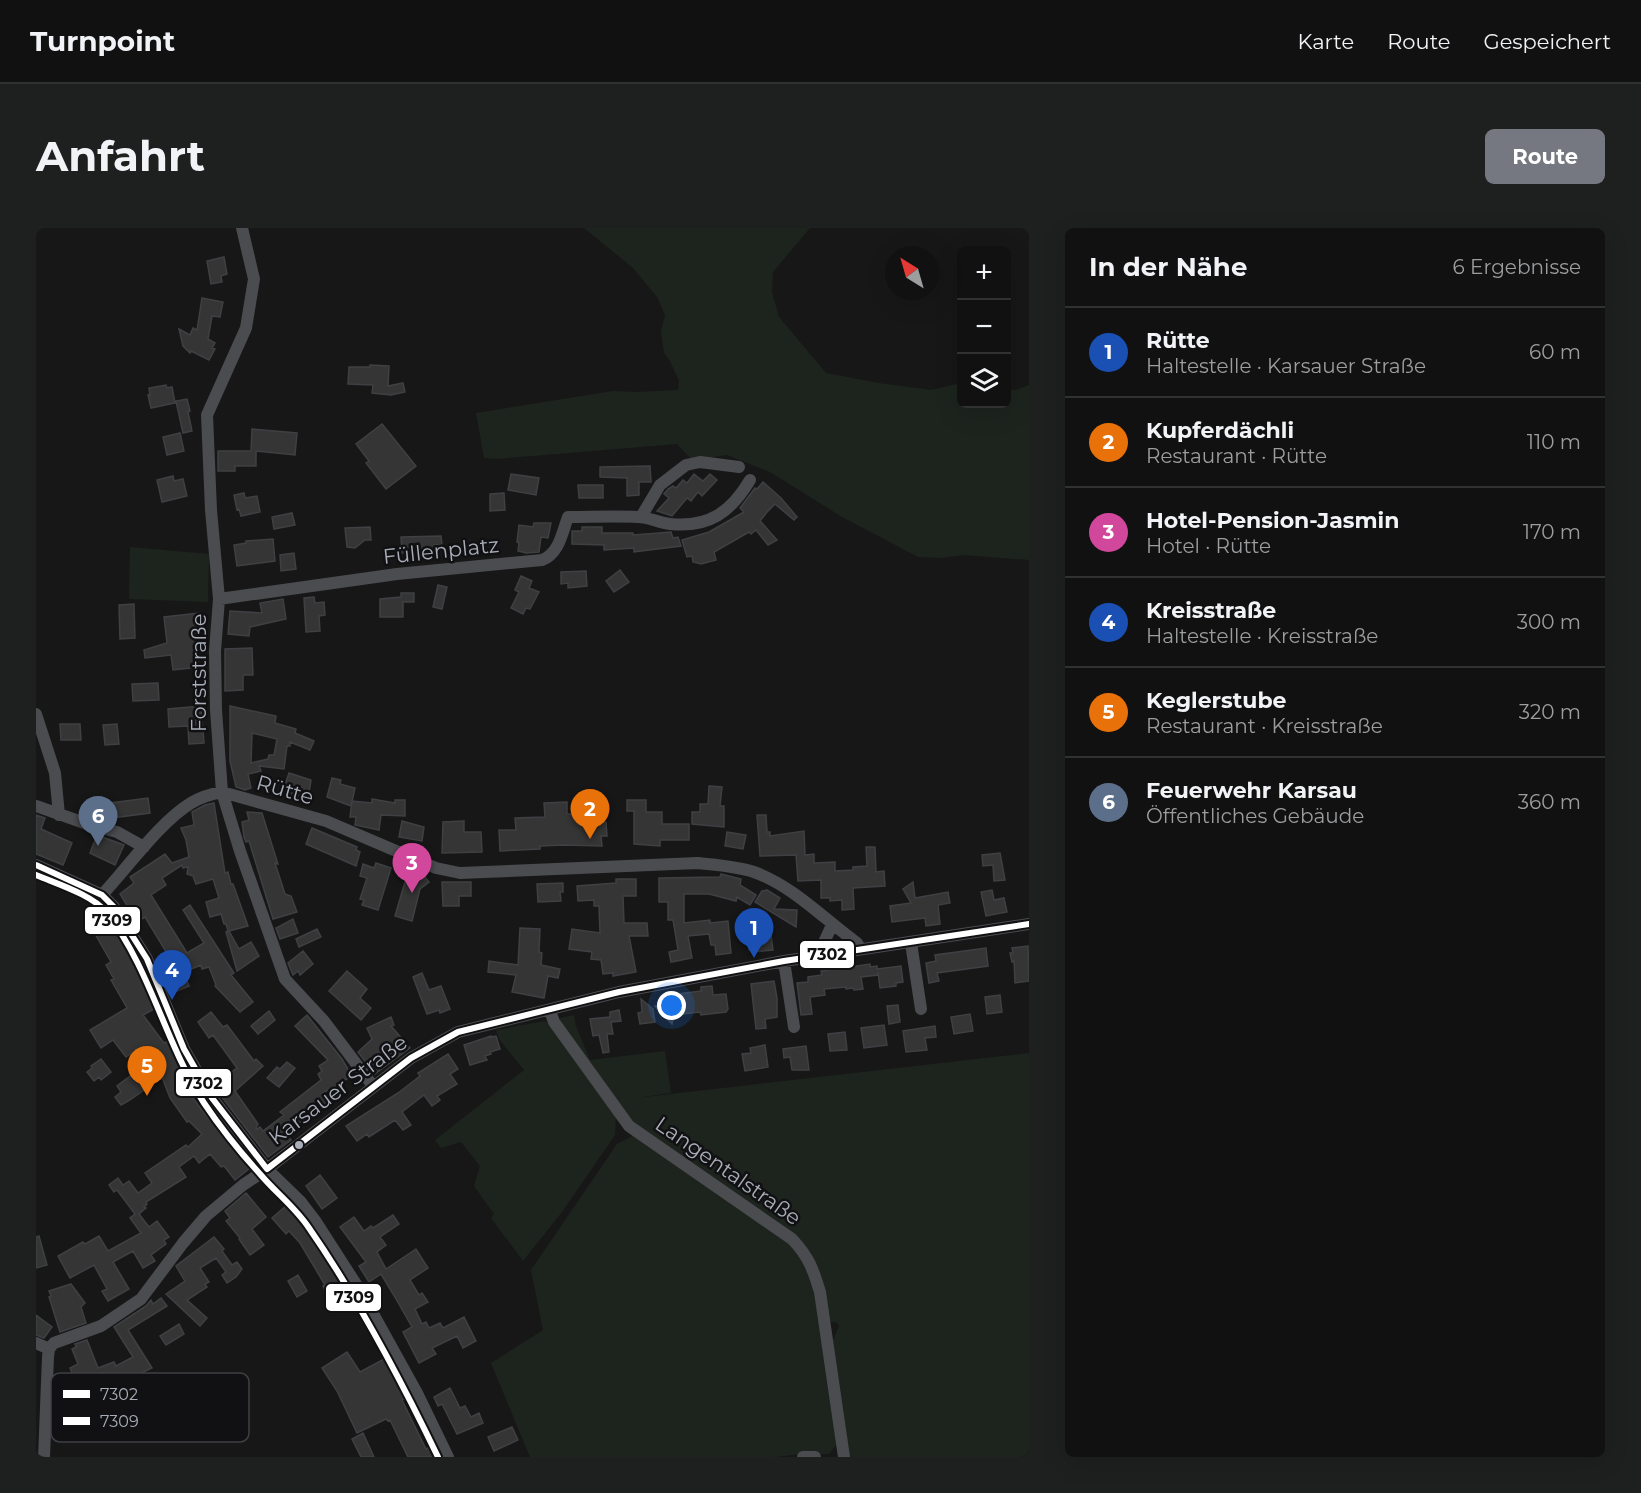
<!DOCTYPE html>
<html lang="de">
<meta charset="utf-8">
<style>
body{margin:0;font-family:Montserrat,sans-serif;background:#1e1f1f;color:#f1f3f6}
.controls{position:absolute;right:18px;top:18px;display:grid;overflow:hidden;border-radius:9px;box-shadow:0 6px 24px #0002}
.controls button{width:54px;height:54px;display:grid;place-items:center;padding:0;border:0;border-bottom:2px solid #303131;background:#111;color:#f1f3f6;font:30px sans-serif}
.compass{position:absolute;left:849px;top:18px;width:54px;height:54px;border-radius:50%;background:#111;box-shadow:0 6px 24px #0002;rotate:323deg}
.you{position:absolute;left:636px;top:778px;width:21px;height:21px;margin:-15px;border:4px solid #fff;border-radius:50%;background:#1a73e8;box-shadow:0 0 0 9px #1a73e833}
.badge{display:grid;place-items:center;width:39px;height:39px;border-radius:50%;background:#757880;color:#fff;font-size:20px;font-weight:700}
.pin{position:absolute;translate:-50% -50px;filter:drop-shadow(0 2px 3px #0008)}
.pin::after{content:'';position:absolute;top:32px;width:21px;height:18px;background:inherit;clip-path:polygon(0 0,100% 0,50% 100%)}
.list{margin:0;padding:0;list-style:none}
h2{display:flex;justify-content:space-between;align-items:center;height:78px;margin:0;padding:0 24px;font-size:26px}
h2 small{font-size:20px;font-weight:400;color:#9c9d9f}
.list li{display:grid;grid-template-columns:39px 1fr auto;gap:18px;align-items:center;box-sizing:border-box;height:90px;padding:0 24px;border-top:2px solid #303131}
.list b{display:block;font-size:22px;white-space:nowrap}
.list p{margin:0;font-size:20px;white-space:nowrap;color:#9c9d9f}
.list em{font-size:20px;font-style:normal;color:#9c9d9f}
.icon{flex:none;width:33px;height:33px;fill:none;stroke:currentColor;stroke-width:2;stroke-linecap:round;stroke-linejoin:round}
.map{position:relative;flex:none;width:993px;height:1229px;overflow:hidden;border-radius:9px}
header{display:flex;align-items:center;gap:36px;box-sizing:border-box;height:84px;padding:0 30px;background:#111;border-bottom:2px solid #303131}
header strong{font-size:28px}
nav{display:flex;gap:33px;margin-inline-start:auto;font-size:21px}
.intro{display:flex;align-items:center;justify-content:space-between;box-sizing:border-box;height:144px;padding:0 36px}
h1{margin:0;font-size:42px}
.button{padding:15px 27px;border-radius:9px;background:#757880;color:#fff;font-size:21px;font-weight:700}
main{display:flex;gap:36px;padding:0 36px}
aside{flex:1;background:#111;border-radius:9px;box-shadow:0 6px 24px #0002}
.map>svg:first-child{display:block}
.green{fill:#1d241e}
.building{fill:#353536;stroke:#3f4043;stroke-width:1.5;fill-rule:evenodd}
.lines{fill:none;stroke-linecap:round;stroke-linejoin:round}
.minor{stroke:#4b4c50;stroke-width:12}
.bus-1-casing{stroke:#111113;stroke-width:10}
.bus-2-casing{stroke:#111113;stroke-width:10}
.bus-1{stroke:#fff;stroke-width:6}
.bus-2{stroke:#fff;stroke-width:6}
.bus-dot{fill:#a8adb8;stroke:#111113;stroke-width:2}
.labels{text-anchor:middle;stroke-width:5;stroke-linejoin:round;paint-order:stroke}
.street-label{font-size:21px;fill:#a8adb8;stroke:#111113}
.key{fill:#111113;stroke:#3e4045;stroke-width:1.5}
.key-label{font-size:16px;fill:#a8adb8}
.line-badge{stroke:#111113;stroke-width:2}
.pale-badge-label{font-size:16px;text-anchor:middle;font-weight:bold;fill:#111}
</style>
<header>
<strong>Turnpoint</strong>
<nav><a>Karte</a><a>Route</a><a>Gespeichert</a></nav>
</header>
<div class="intro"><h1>Anfahrt</h1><a class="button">Route</a></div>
<main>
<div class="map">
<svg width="993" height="1229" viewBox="0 0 993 1229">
<rect width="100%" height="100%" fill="#171717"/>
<path class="green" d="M548 0H774L737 44 736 64 743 89 790 145 843 155 895 162 925 155 926 176H970L971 161 980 162 993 157V332L927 327 905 330 882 329 806 289 734 244 691 227 656 232 641 216 461 231 448 230 440 185 577 163 600 164 642 162 643 153 634 133 628 125 625 103 629 87 621 69 597 40Z
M94 319 173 326 172 374 93 371Z
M538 787 540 798 554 832 629 823 635 865 600 870 993 825V1229H812L796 1115 803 1098 801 1095 793 1093 777 1031 601 899 522 794 524 790Z
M509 793 514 796 580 886 579 907 526 984 487 1033 455 990 458 986 438 958 444 938 425 914 405 920 399 912 488 842 463 811 460 802Z
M598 907 758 1018 778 1054 803 1210 800 1217 793 1226H767L738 1229H494L455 1135 507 1102 495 1042 581 916Z"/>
<path class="building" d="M188 29 191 46 185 48 186 54 175 56 171 33Z
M166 70 187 74 184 89 176 88 172 111 179 115 176 120 179 121 173 132 155 123 154 125 147 118 143 101 154 107 157 100 161 102Z
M334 137 353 138 352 158 367 155 369 164 355 167 336 165 337 157 312 156 313 139H334Z
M130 157 131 160 136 159 139 175 115 180 112 167H114L113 160Z
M151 171 154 183 152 184 156 203 147 205 140 173Z
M346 196 380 238 350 261 330 235 333 233 320 216Z
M216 201 261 205 259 227 220 223V238H199V243H182V223H215Z
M144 205 148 223 131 227 127 209Z
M614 238 615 254H603V267L591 268V250L564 249V239Z
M475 246 503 250 500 267 472 262Z
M658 246 667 253 674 246 681 252 666 268 662 264 655 273 651 270 636 288 621 283 633 270 628 266 632 261 637 258 640 260 647 252 651 255Z
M137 248 138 253 147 251 151 268 126 274 121 252Z
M727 254 745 270 761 289 758 292 739 276 731 284 724 293 741 312 732 317 720 302 715 306 713 304 678 324 680 332 665 336 657 334 656 328 651 329 646 312 673 304 708 284 704 280 719 260 721 261Z
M542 257H567V270H543Z
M208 265 209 270 221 268 224 284 205 288 203 281 201 282 198 267Z
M468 265 469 282 454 283V266Z
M256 285 259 297 238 301 236 289Z
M498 295H515L512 310 505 309 503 324 490 325 482 323 483 315 481 314 483 297 497 299Z
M334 299 335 312H329L319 320 311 319 309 300Z
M546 299H566V305H597V307L635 304 637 310 642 309 645 318 598 324V320L568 322V317L536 316V303H546Z
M405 308 406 317H398V323H393V328H376V325H366L365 309Z
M237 311 239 333 201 338 198 317 210 315V313Z
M258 325 260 341 245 343 244 327Z
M584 342 593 354 578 364 570 353Z
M550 343 551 358 532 360V355L525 356V344Z
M485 348 496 353 493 360 503 364 494 381 490 380 487 386 475 380 483 364 479 362Z
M402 357 411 359 406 381 397 379Z
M365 365H378V374H367V389H344V371L365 369Z
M278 369 279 375 288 374 289 387 283 388 284 403 270 404 268 370Z
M247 371 250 391 214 399 213 408 192 406 194 383 226 385 224 375Z
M98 376 99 410 84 411 83 377Z
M163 385 165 404H159L163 439 137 442 135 427 109 430 108 422 131 415 128 389Z
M216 420 217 447H207V462L189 463V421Z
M122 455 123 472 97 473 96 456Z
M165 478 168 515 153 516 152 498 133 499 132 481Z
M194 478 240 488 239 495 260 501 259 505 278 513 274 522 254 514V518H251L248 541 223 538 225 543 212 546 215 560 209 562 200 559 194 533ZM216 505 241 511 238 527H233L232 531 215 535Z
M24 496H44L45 512H25Z
M81 496 83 516 69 517 67 497Z
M253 545 275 552 272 571 247 563Z
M296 550 305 552 304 556 319 560 315 578 291 569Z
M673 558 686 559 684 578H688V599L656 596V584H664V576H672Z
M112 570 114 585 69 591 67 576Z
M336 571 359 575V572H369V588L345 587 343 602 319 597 320 589H314L316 573 336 575Z
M591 572H610V584H626V596H653V612H624V618L598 616V583H591Z
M531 574V586L565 585V594H570L571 608H565L566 618 528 617 504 618V621L464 623 463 602H480L479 590 509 589 508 575Z
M178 575 189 645 192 644 195 656H197L212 698 193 703 203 721 215 714 223 728 201 743 190 704 192 703 190 696H188L185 686 174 689 170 674 183 670 177 651 160 656 157 648 151 646 152 639 147 640 146 637 126 650 130 657 115 667 151 725 168 715 147 682 154 677 198 745 195 747 217 774 204 784 179 758 180 757 173 739 166 741 165 737 148 744 153 758 141 763 134 748 143 745 109 689 101 694 84 666 98 655 94 649 129 626 136 635 153 629 150 612 145 600 158 597 156 584 169 577Z
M211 584 226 585 242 636 239 635 249 666 255 668 261 684 237 691 213 613 210 614 208 609 206 594 213 592Z
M0 587 9 590 5 601 36 615 27 637 0 626Z
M721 587H730L731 604H734V608L768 603 769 627 778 626V635L799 634V643L817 642V639L831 638 830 619H839L840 644 848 643 849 658 817 660 818 681 806 682V672L794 673V670H785V652L762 653 760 627 724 628Z
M366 593 388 599 386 613 363 609Z
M428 593V604H445L446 624 406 625 407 594Z
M276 600 321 619 320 622 324 624 320 638 270 616Z
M691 604 710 607 707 621 689 618Z
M61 607 88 617 79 637 54 625Z
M964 625 969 652 958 653 957 637 947 638 946 627Z
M340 635 355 640 342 682 326 677 328 672 324 671 331 650 324 648 327 636 338 640Z
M685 646 705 651 704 657 720 667 714 677 701 669 700 673 673 666H648V695L674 692V695L692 693 695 725 680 727 679 717H675L673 706 652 708 656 730 635 734 633 724 642 722 637 692H632V674H623V650L684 649Z
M371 647 381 650 389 649 393 654 384 661 376 693 359 688Z
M580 651H600V668H587L588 695H611L612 708H593L600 744 577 748V745L567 746 565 732 555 731 556 724 533 721 536 701 564 705 563 678H558V672L542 673 541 658 580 655Z
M406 654H435V668H423V678H407Z
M877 654 879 670 912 664 914 675 902 677 904 696 890 698 889 690 856 694 854 678 875 675 867 661Z
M527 655V664H524L525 673 502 674 501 656Z
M731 662 744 670 738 681 761 682 760 699 719 674 726 663Z
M956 662 958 672 968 670 971 684 950 688 945 664Z
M73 687 92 721 90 722 109 755 107 756 120 780 107 787 128 815 133 813 157 870 168 885 186 903 189 900 210 929 208 931 214 940 199 952 188 938 185 939 174 926 163 935 158 928 143 939 150 949 110 974 111 976 108 979 110 980 103 986 113 999 121 993 133 1009 128 1012 130 1016 115 1027 119 1033 107 1040 97 1023 77 1034 93 1061 72 1073 66 1063 71 1061 58 1037 34 1050 22 1028 47 1014 49 1016 63 1008 72 1023 105 1005 94 990 99 986 81 962 78 964 73 957 82 950 87 957 93 953 102 965 116 955 109 945 150 917 152 919 166 906 153 893 151 894 134 870 124 844 108 856 111 860 92 873 85 877 79 869 85 864 81 858 106 839 96 825 90 829 77 812 65 820 54 802 91 780 75 752 78 751 70 737 75 734 54 697Z
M257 691 262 705 244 711 240 700Z
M484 700 504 701 503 724 506 725 505 737 524 741 522 750 512 748 508 770 476 764 480 747 452 744 453 733 482 737Z
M734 700 737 722 717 724V722H713L710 703Z
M281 701 285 709 263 719 260 711Z
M992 718 993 753 979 755 978 733 976 734 974 725H977L976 720Z
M950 720 952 738 901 745 903 753 893 755 890 735 900 733 899 727Z
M267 723 277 736 264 747 262 743 257 747 252 735Z
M834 736V739L841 738V741L865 738 867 754 860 755V758L844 760 842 744V747L825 749 827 761 818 762 817 760 810 761V759L788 761 789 767 774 769 776 786 765 787 761 755 772 754V749L786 747 785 743Z
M311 743 331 761 324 770 335 780 325 792 293 763Z
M386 745 393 762 405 758 414 781 404 785 403 782 391 786 377 749Z
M738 753 741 770V789L729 791 730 800 720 801 715 756Z
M676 758 677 767 690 766 692 781 690 784 665 787 664 784 638 787 636 796 619 778 629 777 628 771H634V767L665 763V759Z
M964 767 966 784 951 786 949 769Z
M605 771 617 781 619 794 604 796 602 785 606 784Z
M862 777 864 794 853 796 851 778Z
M583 782 585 793 575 794 577 806H571L573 824 567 825 563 807 557 808 554 791 574 789V784Z
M233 783 239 792 222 806 215 798Z
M175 784 187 799 191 797 218 833 220 831 227 838 199 863 222 896 220 900 221 901 224 899 227 903 248 887 244 884 285 852 282 846 286 843 283 838 292 832 259 798 271 787 306 831 316 848 287 865 294 872 250 905 255 912 232 929 185 868 193 863 185 852 201 840 177 807 173 810 162 794Z
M934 786 937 803 918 806 915 789Z
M355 789 358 797 355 798 374 820 339 846 322 824 336 811 331 800Z
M848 797 851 817 828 820 825 800Z
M899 798 900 809 889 810 891 822 870 824 867 803Z
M809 804 811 822 794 823 792 806Z
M455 808V809L460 808 464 821 454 824 455 826 449 828 451 832 434 837 428 817Z
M729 817 732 839 709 843 706 826 715 825 714 820Z
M770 818 773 842H756L754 829 748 830 747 821Z
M412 826 422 841 414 846 421 856 401 868 404 872 396 878 388 867 366 884 375 897 367 902 359 892 333 909 331 906 321 913 310 898 362 865 384 848 382 845Z
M65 831 75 844 65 852 63 849 58 853 51 844 56 840 55 838Z
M251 834 259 840 243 859 231 850 241 839 244 841Z
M284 947 301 970 286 981 270 958Z
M210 965 230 989 216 1001 228 1017 214 1027 203 1011 204 1010 190 993 194 990 189 983Z
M251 977 277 1004 315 1063 299 1073 297 1070 294 1071 287 1058 289 1057 264 1015 253 1003 250 1006 236 990Z
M357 987 363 996 344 1009 350 1017 341 1024 350 1041 380 1021 392 1040 374 1052 383 1067 386 1065 392 1074 379 1081 386 1096 390 1094 393 1100 404 1095 407 1100 428 1089 440 1113 427 1120 421 1108 396 1120 400 1126 383 1135 367 1104 376 1099 360 1071 345 1046 333 1054 323 1038 330 1034 304 999 318 989 328 1003 335 998 337 1000Z
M3 1008 11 1037 0 1040V1009Z
M178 1009 188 1021 186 1023 196 1037 201 1034 206 1041 200 1049 191 1055 186 1047 190 1044 180 1030 164 1040 173 1054 169 1056 171 1059 151 1072 171 1090 164 1098 130 1066 149 1053 140 1038Z
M262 1047 271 1063 261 1069 252 1053Z
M35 1056 49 1075 45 1079 50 1095 24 1104 13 1069 15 1068 13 1063Z
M125 1070 131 1078 92 1102 116 1140 103 1146 105 1149 80 1161 79 1157 43 1170 37 1171 36 1167 27 1170 23 1160 40 1154 34 1140 42 1136 36 1121 40 1119 39 1116 51 1112 62 1140 78 1134 80 1138 97 1129 78 1099 110 1078 115 1072 117 1076Z
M0 1087 16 1099 8 1110 0 1107Z
M143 1096 148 1106 130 1117 124 1108Z
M311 1124 324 1144 350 1130 363 1154 362 1155 370 1170 366 1172 390 1221 394 1219 399 1229H372L354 1192 352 1193 350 1191 321 1205 301 1163 286 1140Z
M414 1160 424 1180 429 1178 435 1189 443 1185 447 1195 421 1206 406 1176 402 1178 398 1169Z
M476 1199 482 1212 458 1223 452 1209Z
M327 1205 338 1229H325L316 1211Z"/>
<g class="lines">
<path class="minor" d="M206 0 218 51 210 100 171 187 175 282 183 371 179 423 180 482 186 564 204 623 249 751 288 793 337 858
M605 289 624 257 650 237 664 234 703 239
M183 371 361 346 506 332C523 326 526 305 532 289 555 289 579 288 602 289 613 289 623 295 634 296 673 300 695 284 714 252
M0 486 19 545 23 587
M0 578 54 597 81 604 108 619
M0 637 66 667 78 679 111 731 148 821 176 870 231 941 264 973 280 994 325 1064 382 1167 412 1229
M66 667C91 640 125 593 155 575 165 569 175 566 186 564L290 593 400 640 424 645 662 635C681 637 700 638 718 644 757 658 788 691 821 715L824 720
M875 715 885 781
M782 727 796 697
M748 733 758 799
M514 783 518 794 593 898 756 1011C773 1029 777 1041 784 1064L808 1229
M0 1115 13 1121
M8 1229 12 1129 13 1121 18 1115 65 1098 105 1071 147 1015 170 988 207 957 231 941 375 830 422 804 583 764 748 733 993 696
M767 1229H779"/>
<g class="bus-1-casing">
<path id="bus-1" d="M0 637 66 667 78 679 111 731 148 821 176 870 231 941
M231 941 375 830 422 804 583 764 748 733 993 696"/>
</g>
<g class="bus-2-casing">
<path id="bus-2" d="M0 647C21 656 57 667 71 685 115 742 129 815 168 875 184 899 204 924 224 946 240 965 259 979 273 1000 323 1072 364 1150 402 1229"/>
</g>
<use href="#bus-1" class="bus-1"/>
<use href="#bus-2" class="bus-2"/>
</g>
<circle class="bus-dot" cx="263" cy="917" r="5"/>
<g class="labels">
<g class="street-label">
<text transform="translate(405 323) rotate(-6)" y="7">Füllenplatz</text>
<text transform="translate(163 445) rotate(-90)" y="7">Forststraße</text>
<text transform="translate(249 562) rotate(16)" y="7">Rütte</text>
<text transform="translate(302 862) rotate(-37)" y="7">Karsauer Straße</text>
<text transform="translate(692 943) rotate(35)" y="7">Langentalstraße</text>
</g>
</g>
<rect x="15" y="1145" width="198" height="69" rx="9" class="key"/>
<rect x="27" y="1162" width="27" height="8" fill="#fff"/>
<rect x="27" y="1189" width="27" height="8" fill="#fff"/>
<g class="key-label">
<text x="64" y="1172">7302</text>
<text x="64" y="1199">7309</text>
</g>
<g class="line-badge">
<rect x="48" y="678" width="57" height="29" rx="6" fill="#fff"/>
<rect x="763" y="712" width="56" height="29" rx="6" fill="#fff"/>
<rect x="139" y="840" width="57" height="29" rx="6" fill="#fff"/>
<rect x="289" y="1055" width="57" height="29" rx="6" fill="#fff"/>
</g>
<g class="pale-badge-label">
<text x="76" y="698">7309</text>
<text x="791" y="732">7302</text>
<text x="167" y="861">7302</text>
<text x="318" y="1075">7309</text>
</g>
</svg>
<div class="controls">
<button>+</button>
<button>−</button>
<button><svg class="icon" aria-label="layers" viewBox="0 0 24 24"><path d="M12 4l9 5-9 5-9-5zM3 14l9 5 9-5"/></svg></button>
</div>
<svg class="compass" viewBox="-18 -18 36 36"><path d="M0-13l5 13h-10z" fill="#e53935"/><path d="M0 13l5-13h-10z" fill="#9c9d9f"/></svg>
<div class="you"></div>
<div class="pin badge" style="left:718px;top:730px;background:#1a4fb4">1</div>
<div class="pin badge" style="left:554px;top:611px;background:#e8710a">2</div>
<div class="pin badge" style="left:376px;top:665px;background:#d1479c">3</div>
<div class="pin badge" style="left:136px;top:772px;background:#1a4fb4">4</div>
<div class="pin badge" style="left:111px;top:868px;background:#e8710a">5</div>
<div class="pin badge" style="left:62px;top:618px;background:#5c6f8a">6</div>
</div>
<aside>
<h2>In der Nähe<small>6 Ergebnisse</small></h2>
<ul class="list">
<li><span class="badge" style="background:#1a4fb4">1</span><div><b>Rütte</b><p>Haltestelle · Karsauer Straße</p></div><em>60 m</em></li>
<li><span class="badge" style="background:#e8710a">2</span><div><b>Kupferdächli</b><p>Restaurant · Rütte</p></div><em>110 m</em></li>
<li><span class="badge" style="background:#d1479c">3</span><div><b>Hotel-Pension-Jasmin</b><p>Hotel · Rütte</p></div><em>170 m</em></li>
<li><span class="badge" style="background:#1a4fb4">4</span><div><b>Kreisstraße</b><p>Haltestelle · Kreisstraße</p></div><em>300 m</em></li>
<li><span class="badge" style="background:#e8710a">5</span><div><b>Keglerstube</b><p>Restaurant · Kreisstraße</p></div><em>320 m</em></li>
<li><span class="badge" style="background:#5c6f8a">6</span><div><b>Feuerwehr Karsau</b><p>Öffentliches Gebäude</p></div><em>360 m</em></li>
</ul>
</aside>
</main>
